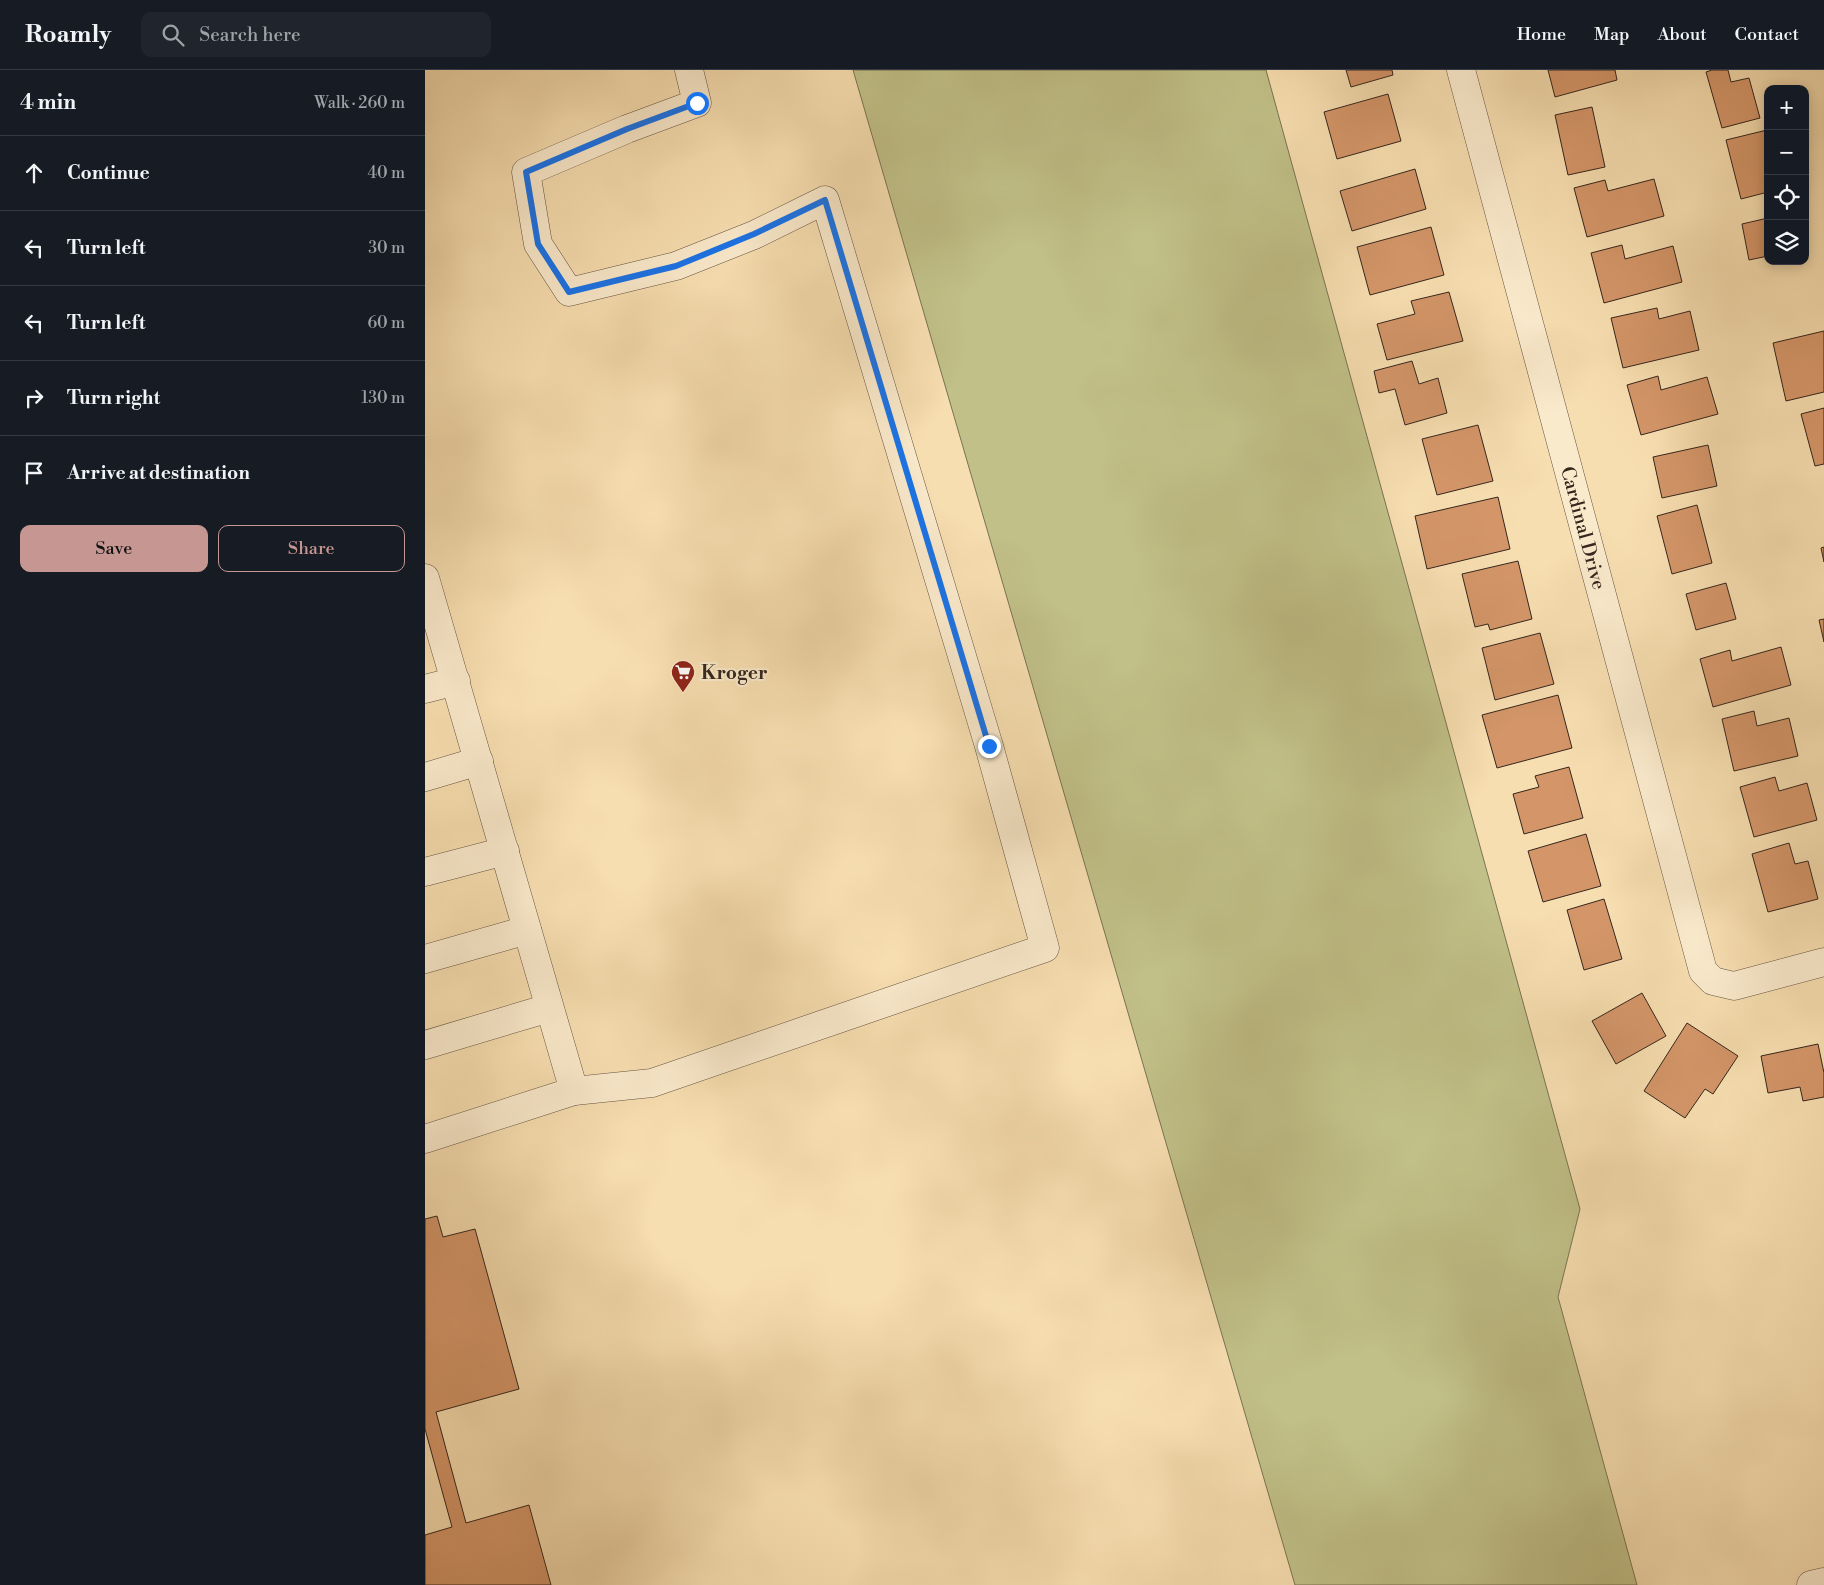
<!DOCTYPE html>
<meta charset="utf-8">
<style>
body{margin:0;font-family:"Libre Bodoni",serif;background:#20242c;color:#f1f3f6}
.controls{position:absolute;right:15px;top:15px;display:grid;overflow:hidden;border-radius:10px;box-shadow:0 2px 12px #0003}
.controls button{width:45px;height:45px;display:grid;place-items:center;padding:0;border:0;border-bottom:1px solid #363941;background:#171b24;color:#f1f3f6;font:25px sans-serif}
.stop{position:absolute;width:15px;height:15px;margin:-11px;border:4px solid #1a73e8;border-radius:50%;background:#fff}
.stop.end{background:#1a73e8;border-color:#fff;box-shadow:0 1px 5px #0008}
.list{margin:0;padding:0;list-style:none}
h2{display:flex;justify-content:space-between;align-items:center;height:65px;margin:0;padding:0 20px;font-size:21px}
h2 small{font-size:16px;font-weight:400;color:#9ea1a6}
.list li{display:grid;grid-template-columns:32px 1fr auto;gap:15px;align-items:center;box-sizing:border-box;height:75px;padding:0 20px;border-top:1px solid #363941}
.list b{display:block;font-size:19px;white-space:nowrap}
.list em{font-size:16px;font-style:normal;color:#9ea1a6}
.actions{display:flex;gap:10px;padding:15px 20px}
.actions a{flex:1;padding:11px 0;border:1px solid #c59692;border-radius:10px;text-align:center;font-size:18px;color:#c59692}
.actions .main{background:#c59692;color:#111}
.icon{flex:none;width:28px;height:28px;fill:none;stroke:currentColor;stroke-width:2;stroke-linecap:round;stroke-linejoin:round}
.map{position:relative;flex:none;width:1399px;height:1515px;overflow:hidden}
header{display:flex;align-items:center;gap:30px;box-sizing:border-box;height:70px;padding:0 25px;background:#171b24;border-bottom:1px solid #363941}
header strong{font-size:24px}
nav{display:flex;gap:28px;margin-inline-start:auto;font-size:18px}
.search{width:350px;height:45px;background:#20242c;display:flex;align-items:center;gap:12px;box-sizing:border-box;padding:0 18px;border-radius:10px;color:#9ea1a6;font-size:19px}
main{display:flex}
aside{flex:1;background:#171b24}
.map>svg:first-child{display:block}
.green{fill:#c1c088;stroke:#7b7352}
.building{fill:#d49669;stroke:#35261d}
.lines{fill:none;stroke-linecap:round;stroke-linejoin:round}
.minor-casing{stroke:#665442;stroke-width:29}
.minor{stroke:#faeacc;stroke-width:28}
.route{stroke:#1a73e8;stroke-width:6}
.labels{text-anchor:middle;stroke-width:4;stroke-linejoin:round;paint-order:stroke}
.street-label{font-size:19px;fill:#35261d;stroke:#faeacc}
.poi-label{font-size:19px;font-weight:bold;fill:#35261d;stroke:#faeacc;text-anchor:start}
</style>
<header>
<strong>Roamly</strong>
<div class="search"><svg class="icon" aria-label="search" viewBox="0 0 24 24"><circle cx="10" cy="10" r="6"/><path d="M15 15l6 6"/></svg>Search here</div>
<nav><a>Home</a><a>Map</a><a>About</a><a>Contact</a></nav>
</header>
<main>
<aside>
<h2>4 min<small>Walk · 260 m</small></h2>
<ul class="list">
<li><svg class="icon" aria-label="ahead" viewBox="0 0 24 24"><path d="M12 20V5M6 11l6-6 6 6"/></svg><div><b>Continue</b></div><em>40 m</em></li>
<li><svg class="icon" aria-label="left" viewBox="0 0 24 24"><path d="M17 20v-9H6M10 6l-5 5 5 5"/></svg><div><b>Turn left</b></div><em>30 m</em></li>
<li><svg class="icon" aria-label="left" viewBox="0 0 24 24"><path d="M17 20v-9H6M10 6l-5 5 5 5"/></svg><div><b>Turn left</b></div><em>60 m</em></li>
<li><svg class="icon" aria-label="right" viewBox="0 0 24 24"><path d="M7 20v-9h11M14 6l5 5-5 5"/></svg><div><b>Turn right</b></div><em>130 m</em></li>
<li><svg class="icon" aria-label="arrive" viewBox="0 0 24 24"><path d="M6 21V4h12l-3 4 3 4H6"/></svg><div><b>Arrive at destination</b></div></li>
</ul>
<div class="actions"><a class="main">Save</a><a>Share</a></div>
</aside>
<div class="map">
<svg width="1399" height="1515" viewBox="0 0 1399 1515">
<rect width="100%" height="100%" fill="#f7deb0"/>
<filter id="stains"><feTurbulence type="fractalNoise" baseFrequency=".004" numOctaves="4"/><feColorMatrix values="0 0 0 0 .2 0 0 0 0 .09 0 0 0 0 .02 0 0 0 .5 -.17"/></filter>
<radialGradient id="worn" r=".72"><stop offset=".6" stop-color="#630" stop-opacity="0"/><stop offset="1" stop-color="#630" stop-opacity=".3"/></radialGradient>
<path class="green" d="M428 0H841L1155 1139 1133 1227 1212 1515H870Z"/>
<path class="building" d="M921 0H967L968 5 926 17Z
M1123 0H1190L1192 10 1130 27Z
M1287 0H1303L1306 12 1324 8 1335 48 1297 58 1281 2Z
M963 24 976 71 912 89 899 42Z
M1167 37 1180 97 1143 105 1130 45Z
M1342 60 1343 122 1316 129 1301 70Z
M990 99 1001 139 927 161 915 121Z
M1229 109 1239 146 1162 167 1149 118 1180 110 1183 121Z
M1343 148V186L1324 190 1317 154Z
M1006 157 1019 205 945 225 932 177Z
M1197 175 1200 189 1248 176 1257 212 1179 233 1166 183Z
M1024 222 1038 271 962 290 952 254 990 244 986 231Z
M1232 238 1234 249 1265 241 1274 280 1198 298 1186 248Z
M1399 261V322L1361 331 1348 273Z
M987 291 994 314 1013 308 1022 343 980 355 970 319 954 323 949 301Z
M1233 306 1236 320 1282 307 1293 344 1216 365 1202 315Z
M1399 338V394L1390 396 1376 344Z
M1053 355 1068 411 1012 425 997 369Z
M1283 375 1292 416 1237 428 1228 387Z
M1073 427 1085 479 1002 499 990 446Z
M1272 435 1287 493 1247 504 1232 446Z
M1399 477V492L1396 478Z
M1093 491 1107 549 1065 560 1063 554 1050 557 1037 504Z
M1301 513 1311 549 1271 560 1261 524Z
M1399 549V572L1394 550Z
M1115 563 1129 614 1070 630 1057 578Z
M1356 577 1366 615 1288 637 1275 589 1305 580 1307 591Z
M1133 625 1147 678 1072 698 1057 645Z
M1329 641 1332 656 1364 648 1373 686 1309 701 1297 649Z
M1144 697 1158 748 1099 764 1088 724 1114 717 1110 706Z
M1350 707 1354 721 1382 713 1392 750 1329 767 1315 717Z
M1161 764 1176 816 1118 832 1103 781Z
M1364 773 1370 794 1383 791 1393 829 1343 842 1327 784Z
M1179 829 1197 889 1159 900 1142 840Z
M1217 923 1241 966 1191 994 1167 951Z
M1262 953 1313 986 1288 1024 1280 1019 1260 1048 1219 1021Z
M1393 974 1399 1003V1027L1378 1031 1375 1017 1343 1023 1336 986Z
M12 1146 18 1167 50 1159 94 1319 11 1342 41 1453 104 1435 126 1515H0V1465L27 1457 0 1359V1149Z"/>
<g class="lines">
<g class="minor-casing">
<g id="minor">
<path id="s1" d="M1036 0 1278 901 1288 911 1309 916 1399 892"/>
<path d="M0 508 149 1021 0 1069"/>
<path d="M0 619 31 611"/>
<path d="M0 707 54 691"/>
<path d="M0 802 80 781"/>
<path d="M0 889 102 860"/>
<path d="M0 975 124 938"/>
<path d="M149 1021 227 1013 620 878 564 676 400 130 329 165 251 196 144 222 113 174 101 102 202 59 272 33 264 0"/>
<path d="M1386 1515 1399 1512"/>
</g>
</g>
<use href="#minor" class="minor"/>
</g>
<g class="lines">
<path class="route" d="M272 33 202 59 101 102 113 174 144 222 251 196 329 164 400 130 564 676"/>
</g>
<defs>
<g id="supermarket-pin" transform="scale(1.25)"><path d="M0 17L-7.5 6A9.5 9.5 0 1 1 7.5 6Z" fill="#8f2418" stroke="#faeacc"/><path d="M-6-5.5h2.5l.6 2H6L4.5 2H-2.5L-4.4-4H-6ZM-1.5 3.2a1.3 1.3 0 1 0 .1 0ZM3 3.2a1.3 1.3 0 1 0 .1 0Z" fill="#fff"/></g>
</defs>
<g fill-rule="evenodd">
<use href="#supermarket-pin" x="258" y="602"/>
</g>
<g class="labels">
<g class="street-label">
<text dy="7" stroke="none"><textPath href="#s1" startOffset="474">Cardinal Drive</textPath></text>
</g>
<g class="poi-label">
<text x="276" y="609">Kroger</text>
</g>
</g>
<rect width="100%" height="100%" filter="url(#stains)"/>
<rect width="100%" height="100%" fill="url(#worn)"/>
</svg>
<div class="controls">
<button>+</button>
<button>−</button>
<button><svg class="icon" aria-label="locate" viewBox="0 0 24 24"><circle cx="12" cy="12" r="6"/><path d="M12 2v4M12 18v4M2 12h4M18 12h4"/></svg></button>
<button><svg class="icon" aria-label="layers" viewBox="0 0 24 24"><path d="M12 4l9 5-9 5-9-5zM3 14l9 5 9-5"/></svg></button>
</div>
<div class="stop" style="left:272px;top:33px"></div>
<div class="stop end" style="left:564px;top:676px"></div>
</div>
</main>
